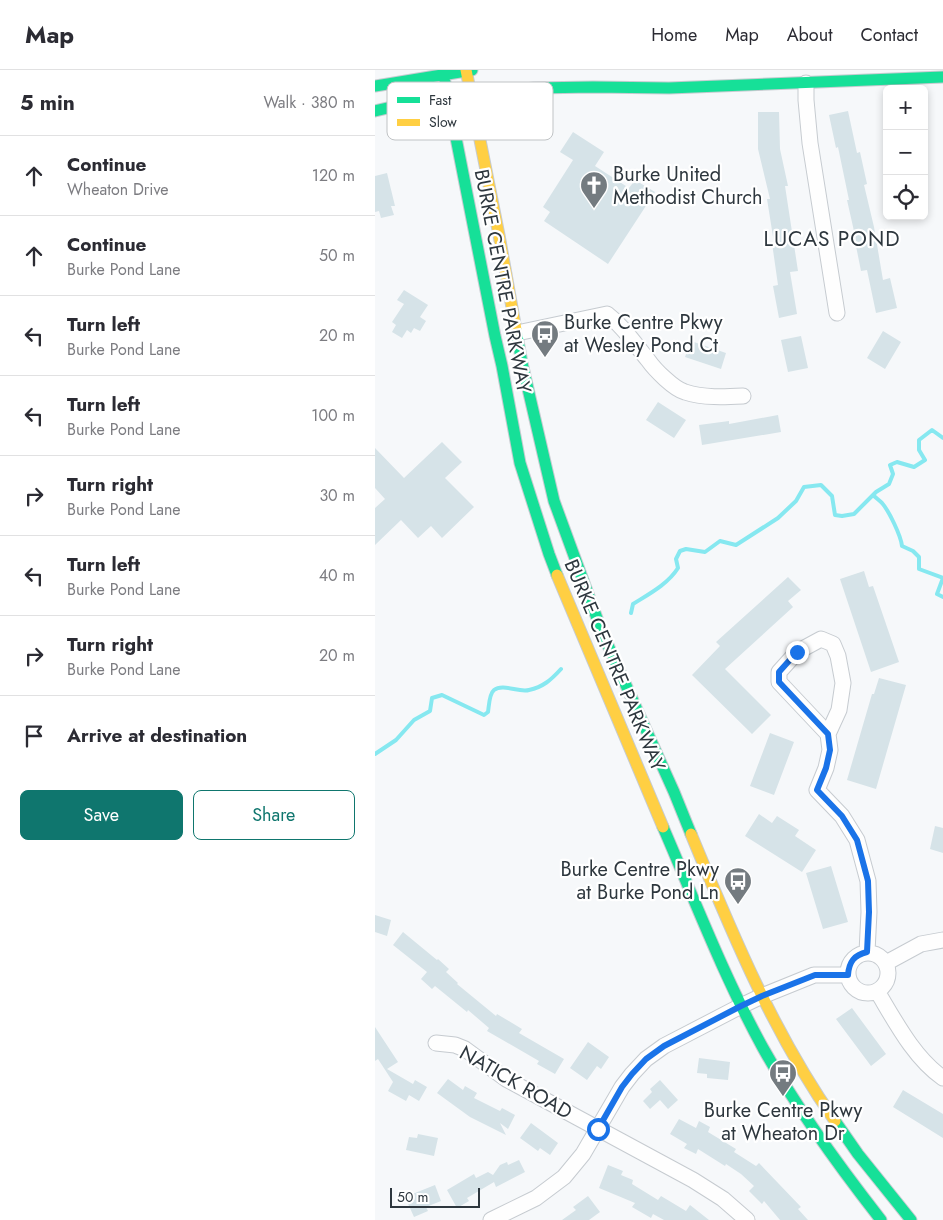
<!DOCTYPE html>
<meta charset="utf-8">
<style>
body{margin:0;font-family:Jost,sans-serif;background:#f7f7f7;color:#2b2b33}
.controls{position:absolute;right:15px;top:15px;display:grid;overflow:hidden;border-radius:8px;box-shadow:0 2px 8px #0003}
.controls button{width:45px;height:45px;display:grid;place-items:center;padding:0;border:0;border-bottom:1px solid #e1e1e2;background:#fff;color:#2b2b33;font:25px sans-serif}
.scale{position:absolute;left:15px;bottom:12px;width:90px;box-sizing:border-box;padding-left:5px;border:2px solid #2e373e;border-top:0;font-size:14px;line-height:18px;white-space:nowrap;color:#2e373e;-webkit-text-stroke:4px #fff;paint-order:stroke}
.stop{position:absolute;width:15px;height:15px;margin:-11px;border:4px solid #1a73e8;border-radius:50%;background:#fff}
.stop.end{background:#1a73e8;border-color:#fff;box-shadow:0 1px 5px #0008}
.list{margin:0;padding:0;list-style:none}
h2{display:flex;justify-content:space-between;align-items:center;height:65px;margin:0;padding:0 20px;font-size:21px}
h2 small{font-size:16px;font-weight:400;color:#7c7c81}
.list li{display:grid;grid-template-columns:32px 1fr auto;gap:15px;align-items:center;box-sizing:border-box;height:80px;padding:0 20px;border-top:1px solid #e1e1e2}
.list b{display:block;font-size:19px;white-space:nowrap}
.list p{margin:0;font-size:16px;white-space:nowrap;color:#7c7c81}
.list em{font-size:16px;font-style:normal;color:#7c7c81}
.actions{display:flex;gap:10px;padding:15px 20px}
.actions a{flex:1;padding:11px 0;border:1px solid #0f766e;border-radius:8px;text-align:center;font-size:18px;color:#0f766e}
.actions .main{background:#0f766e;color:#fff}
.icon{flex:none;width:28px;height:28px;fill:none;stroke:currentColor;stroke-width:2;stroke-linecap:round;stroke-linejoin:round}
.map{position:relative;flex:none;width:568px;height:1150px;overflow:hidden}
header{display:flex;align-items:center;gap:30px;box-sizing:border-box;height:70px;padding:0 25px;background:#fff;border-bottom:1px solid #e1e1e2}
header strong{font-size:24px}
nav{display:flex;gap:28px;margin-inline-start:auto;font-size:18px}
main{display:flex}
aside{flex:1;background:#fff}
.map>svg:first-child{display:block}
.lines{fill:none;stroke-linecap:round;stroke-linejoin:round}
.stream{stroke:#86e8f0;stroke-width:4}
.building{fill:#d6e3e8}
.street-casing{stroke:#c6cbd0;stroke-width:17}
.fast-casing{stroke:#c6cbd0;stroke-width:13}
.slow-casing{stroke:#c6cbd0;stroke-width:13}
.street{stroke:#fefefe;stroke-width:15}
.fast{stroke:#16e098;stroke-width:11}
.slow{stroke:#ffcf43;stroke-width:11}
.route{stroke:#1a73e8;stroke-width:6}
.labels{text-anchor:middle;stroke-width:4.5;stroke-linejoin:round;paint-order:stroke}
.poi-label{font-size:20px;fill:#2e373e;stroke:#fff;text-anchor:start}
.street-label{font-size:20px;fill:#2e373e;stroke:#fff}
.neighbourhood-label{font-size:21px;letter-spacing:1px;fill:#2e373e;stroke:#fff}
.key{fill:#fff;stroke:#c0c3c5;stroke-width:1}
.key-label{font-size:14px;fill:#2e373e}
</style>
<header>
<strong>Map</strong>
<nav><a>Home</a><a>Map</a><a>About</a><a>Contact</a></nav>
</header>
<main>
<aside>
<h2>5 min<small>Walk · 380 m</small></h2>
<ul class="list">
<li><svg class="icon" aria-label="ahead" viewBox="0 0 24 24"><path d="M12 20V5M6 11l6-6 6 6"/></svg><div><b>Continue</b><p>Wheaton Drive</p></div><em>120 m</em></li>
<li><svg class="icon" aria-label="ahead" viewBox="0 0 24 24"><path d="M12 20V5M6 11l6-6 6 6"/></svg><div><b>Continue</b><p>Burke Pond Lane</p></div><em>50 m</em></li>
<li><svg class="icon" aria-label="left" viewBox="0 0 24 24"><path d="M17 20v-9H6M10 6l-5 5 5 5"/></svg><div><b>Turn left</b><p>Burke Pond Lane</p></div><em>20 m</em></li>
<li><svg class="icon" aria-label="left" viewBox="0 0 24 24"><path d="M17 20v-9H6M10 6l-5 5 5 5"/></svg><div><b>Turn left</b><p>Burke Pond Lane</p></div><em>100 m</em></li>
<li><svg class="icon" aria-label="right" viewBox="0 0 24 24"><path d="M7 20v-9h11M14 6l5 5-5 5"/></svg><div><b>Turn right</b><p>Burke Pond Lane</p></div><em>30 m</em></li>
<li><svg class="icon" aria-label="left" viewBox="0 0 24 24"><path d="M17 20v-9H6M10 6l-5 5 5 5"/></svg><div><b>Turn left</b><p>Burke Pond Lane</p></div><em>40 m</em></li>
<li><svg class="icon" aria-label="right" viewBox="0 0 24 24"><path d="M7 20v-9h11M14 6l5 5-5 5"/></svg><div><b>Turn right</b><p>Burke Pond Lane</p></div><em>20 m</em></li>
<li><svg class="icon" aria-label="arrive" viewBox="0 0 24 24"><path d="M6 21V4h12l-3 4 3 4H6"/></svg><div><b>Arrive at destination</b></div></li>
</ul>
<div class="actions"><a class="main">Save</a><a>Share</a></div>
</aside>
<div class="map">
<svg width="568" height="1150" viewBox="0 0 568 1150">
<rect width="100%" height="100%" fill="#f6f8fa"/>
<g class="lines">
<path class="stream" d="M498 425C501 428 504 430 507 433 514 441 526 466 527 476L538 481 544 487V499L568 508 562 524 568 527
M256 543 258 534C274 524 293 514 303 498L301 489 305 481 311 479 330 482 345 471 361 475 403 448 421 431 429 417 446 415 457 426 460 445 467 446 479 444 501 422 514 414 518 404 515 395 522 392 539 397 550 390 544 380V370L557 360 568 368
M0 684 21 670 39 650 55 641 57 628 67 625 109 645 113 642C114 636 114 624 119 620 128 613 144 623 154 620 168 617 176 610 186 599"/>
</g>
<path class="building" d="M473 41 482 83 485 82 492 114 489 115 499 157 508 210 515 208 522 238 501 243 492 200 486 201 480 171 481 170 472 130H474L463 77 461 78 454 45Z
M383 42H404L405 79 413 116H410L423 201 415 202 422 244 404 248 398 216 403 215 397 173H399L392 129H395L383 79Z
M198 62 229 82 220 96 254 118 260 110 280 122 233 194 169 151 175 142 168 137 198 90 185 82Z
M12 103 20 136H16L19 145 6 148 4 141 0 142V106Z
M29 220 53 235 45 247 51 251 45 261 39 258 36 263 32 260 27 268 17 262 21 255 17 252 29 234 22 230Z
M508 261 526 272 510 299 492 288Z
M426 266 433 298 413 302 406 270Z
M316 271 351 283 346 299 310 287Z
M283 332 311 350 299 368 271 350Z
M403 345 406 362 327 375 324 355 354 351V354Z
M67 372 87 392 70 408 99 437 67 468 56 456 43 468 26 450 0 475V438L10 429 0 418V378L29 408Z
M489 501 494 517 498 516 524 592 496 602 465 509Z
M413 507 426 520 413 531 418 537 350 599 396 645 377 664 317 605 345 576 341 572Z
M504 608 531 615 501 719 472 710 497 624H499Z
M395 663 419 672 399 725 375 716Z
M384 744 397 753 402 746 424 760 420 766 441 780 427 802 370 766Z
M560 756 568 758V783L555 779Z
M456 796 473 852 448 859 431 803Z
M0 845 16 850 12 866 0 862Z
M28 862 62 890 63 889 74 899 71 902 83 913 82 914 121 946 122 944 147 959 144 963 189 989 180 1004 162 994 164 991 112 961 114 958 93 940 92 942 60 916 57 919 46 909 52 902 18 875Z
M477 938 511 984 496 996 461 949Z
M0 957 23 992 12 999 38 1014 40 1010 52 1017 44 1031 34 1025 31 1031 13 1021 18 1012 3 989 0 991Z
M213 972 234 987 226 999 222 996 212 1010 195 998Z
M324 988 355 992 353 1010 332 1008V1004L322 1003Z
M73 1009 88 1020 90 1016 102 1023 99 1028 125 1041 127 1038 140 1045 133 1059 125 1053 131 1065 95 1047 62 1023Z
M285 1010 303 1030 293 1039 285 1030 275 1039 268 1031 277 1022 275 1019Z
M528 1020 568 1044V1068L518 1037Z
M304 1049 321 1058 324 1051 335 1057 333 1062 361 1079 359 1082 381 1096 384 1093 426 1137 423 1139 433 1150H405L389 1131 387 1134 374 1121 379 1116 366 1104 351 1094 350 1096 323 1079 321 1084 309 1078 312 1074 295 1064Z
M156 1053 183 1073 175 1085 165 1078 163 1081 145 1068Z
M43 1064 63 1068 59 1086 31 1080 34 1067 42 1068Z
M144 1090 150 1102 121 1117 119 1112 92 1128 94 1131 82 1138 72 1120 99 1104 101 1108 113 1102 118 1105 125 1095 132 1092 133 1095Z
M233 1095 248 1101 246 1105 258 1110 257 1114 283 1130 286 1126 311 1141 315 1135 334 1150H289L278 1144 276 1148 257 1137 260 1133 224 1118Z
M60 1115 66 1131 51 1137 53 1141 39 1147 30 1127Z
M213 1126 225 1142 214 1150H187L201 1140 198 1137Z"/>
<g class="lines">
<g class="street-casing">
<path id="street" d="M431 13V30L435 73 462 243
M142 263 232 244C249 257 260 274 273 290 280 300 299 319 310 322 329 328 349 327 368 326
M453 664 404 612V602L422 582 446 569 458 574 463 586 468 613 464 640 453 664 455 680 451 698 442 720 467 746 482 770 493 811 494 842 492 882
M473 903a20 20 0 1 1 40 0a20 20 0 1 1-40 0Z
M511 893 546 874 568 870
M502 921C520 951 539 988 568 1008
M61 973 80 975 90 979 131 1009 318 1110 348 1129 372 1150
M116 1150 161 1128 189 1107 208 1084 247 1017 257 1004 271 989 289 976 366 936 387 926 439 905H473"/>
</g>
<g class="fast-casing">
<path id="fast" d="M70 12 120 266 127 296 145 393 174 484 182 505
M0 16 97 0
M0 41 64 26 96 25 159 18 218 17 294 18 568 7
M141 260 147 293 179 431 227 562 299 722 316 764
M288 757C320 831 349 907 388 978 422 1039 463 1095 506 1150
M460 1051 483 1084 536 1150"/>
</g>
<g class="slow-casing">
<path id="slow" d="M91 0 124 165 141 260
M182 505 288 757
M316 764C357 863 398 963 460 1051"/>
</g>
<use href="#street" class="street"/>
<use href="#fast" class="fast"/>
<use href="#slow" class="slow"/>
</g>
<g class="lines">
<path class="route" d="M223 1059 247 1017 257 1004 271 989 289 976 366 936 387 926 440 905H473C474 892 479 885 492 882L494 842 493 811 482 770 467 746 442 720 451 698 455 680 453 664 404 612V602L422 582"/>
</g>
<defs>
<g id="church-pin" transform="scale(1.4375)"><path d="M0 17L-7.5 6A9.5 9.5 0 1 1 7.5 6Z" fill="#747b80" stroke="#fff"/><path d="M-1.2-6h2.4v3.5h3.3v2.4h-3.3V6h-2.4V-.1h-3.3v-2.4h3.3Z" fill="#fff"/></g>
<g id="bus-pin" transform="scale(1.4375)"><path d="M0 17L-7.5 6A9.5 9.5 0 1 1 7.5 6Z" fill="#747b80" stroke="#fff"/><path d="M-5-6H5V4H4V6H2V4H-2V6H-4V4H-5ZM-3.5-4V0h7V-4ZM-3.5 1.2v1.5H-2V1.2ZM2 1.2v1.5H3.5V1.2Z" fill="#fff"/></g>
</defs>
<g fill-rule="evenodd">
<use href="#church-pin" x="219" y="115"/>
<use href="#bus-pin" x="170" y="264"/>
<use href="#bus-pin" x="363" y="811"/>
<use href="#bus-pin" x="408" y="1003"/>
</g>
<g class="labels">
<g class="poi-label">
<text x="238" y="111">Burke United<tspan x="238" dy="23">Methodist Church</tspan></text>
<text x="189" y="259">Burke Centre Pkwy<tspan x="189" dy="23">at Wesley Pond Ct</tspan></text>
<text x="344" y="806" text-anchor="end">Burke Centre Pkwy<tspan x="344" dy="23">at Burke Pond Ln</tspan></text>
<text x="408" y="1047" text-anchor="middle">Burke Centre Pkwy<tspan x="408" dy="23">at Wheaton Dr</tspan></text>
</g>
<g class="street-label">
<text transform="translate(128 211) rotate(79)" y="7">BURKE CENTRE PARKWAY</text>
<text transform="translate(240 595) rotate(67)" y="7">BURKE CENTRE PARKWAY</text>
<text transform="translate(141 1012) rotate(30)" y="7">NATICK ROAD</text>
</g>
<g class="neighbourhood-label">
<text x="457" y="176">LUCAS POND</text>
</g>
</g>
<rect x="12" y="12" width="166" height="58" rx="8" class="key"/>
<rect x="22" y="27" width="23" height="6" fill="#16e098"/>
<rect x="22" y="49" width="23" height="7" fill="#ffcf43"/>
<g class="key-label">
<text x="54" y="35">Fast</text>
<text x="54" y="57">Slow</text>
</g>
</svg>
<div class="controls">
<button>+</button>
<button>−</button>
<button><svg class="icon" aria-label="locate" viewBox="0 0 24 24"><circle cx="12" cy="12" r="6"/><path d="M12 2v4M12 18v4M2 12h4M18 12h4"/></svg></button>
</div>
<div class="scale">50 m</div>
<div class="stop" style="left:223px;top:1059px"></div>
<div class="stop end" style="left:422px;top:582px"></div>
</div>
</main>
